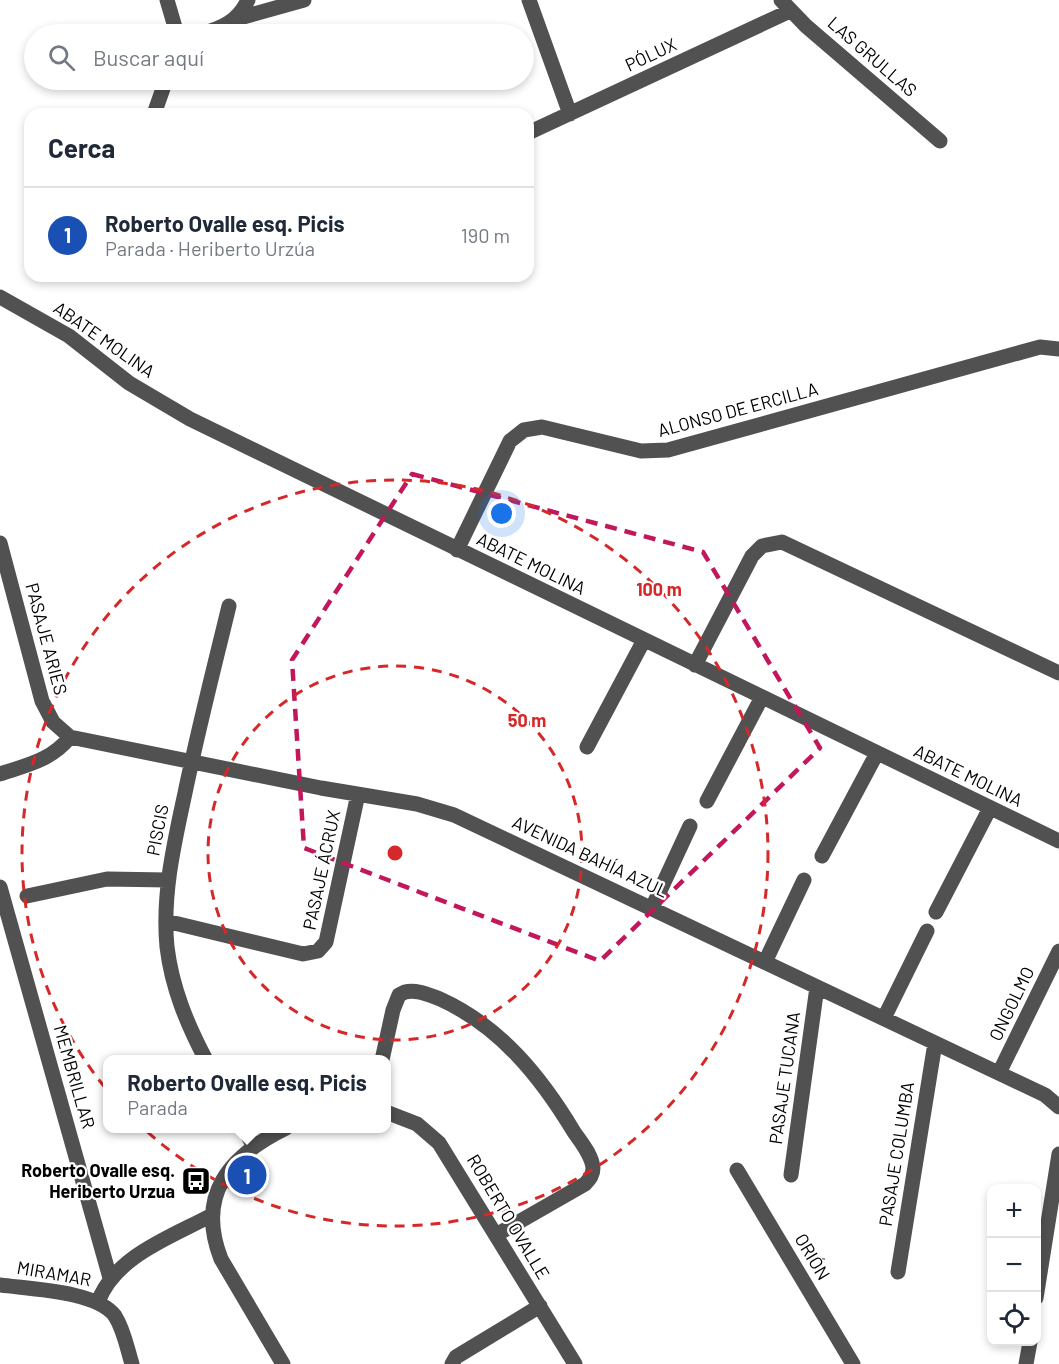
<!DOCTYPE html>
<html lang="es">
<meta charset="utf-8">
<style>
body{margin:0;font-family:Barlow,sans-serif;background:#f6f6f7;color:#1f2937}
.controls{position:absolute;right:18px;bottom:18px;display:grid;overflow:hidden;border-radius:12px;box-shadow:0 3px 9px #0003}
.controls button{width:54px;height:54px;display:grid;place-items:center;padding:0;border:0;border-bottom:2px solid #e0e1e3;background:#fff;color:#1f2937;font:30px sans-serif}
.you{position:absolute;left:502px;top:514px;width:21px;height:21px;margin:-15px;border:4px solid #fff;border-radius:50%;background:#1a73e8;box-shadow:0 0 0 9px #1a73e833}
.badge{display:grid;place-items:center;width:39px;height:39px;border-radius:50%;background:#000;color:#fff;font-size:20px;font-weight:700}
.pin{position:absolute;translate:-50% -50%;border:3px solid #fff;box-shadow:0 2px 6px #0006}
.popup{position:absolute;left:103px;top:1055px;width:288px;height:78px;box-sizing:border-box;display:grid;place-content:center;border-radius:12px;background:#fff;filter:drop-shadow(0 2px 4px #0005);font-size:20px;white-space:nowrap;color:#747a83}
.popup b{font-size:22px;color:#1f2937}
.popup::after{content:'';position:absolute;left:50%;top:100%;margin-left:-12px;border:12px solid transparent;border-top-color:#fff}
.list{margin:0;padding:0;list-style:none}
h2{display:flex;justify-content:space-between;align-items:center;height:78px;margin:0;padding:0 24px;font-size:26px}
h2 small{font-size:20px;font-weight:400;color:#747a83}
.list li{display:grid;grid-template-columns:39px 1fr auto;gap:18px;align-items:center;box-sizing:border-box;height:96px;padding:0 24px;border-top:2px solid #e0e1e3}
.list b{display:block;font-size:22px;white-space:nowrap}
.list p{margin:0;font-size:20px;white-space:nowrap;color:#747a83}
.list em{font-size:20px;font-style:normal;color:#747a83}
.icon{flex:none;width:33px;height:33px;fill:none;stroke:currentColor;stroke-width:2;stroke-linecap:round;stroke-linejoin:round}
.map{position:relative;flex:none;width:1059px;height:1364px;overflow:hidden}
.search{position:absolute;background:#fff;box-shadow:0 3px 9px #0003;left:24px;top:24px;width:510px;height:66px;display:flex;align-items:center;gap:15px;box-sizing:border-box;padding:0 21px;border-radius:33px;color:#747a83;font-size:22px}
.panel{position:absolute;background:#fff;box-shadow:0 3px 9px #0003;left:24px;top:108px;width:510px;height:174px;border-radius:18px}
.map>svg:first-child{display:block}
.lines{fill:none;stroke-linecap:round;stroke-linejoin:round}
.minor{stroke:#515151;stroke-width:15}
.marked{fill:none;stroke:#c2185b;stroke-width:4.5;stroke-dasharray:12 8;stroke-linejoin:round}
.ring{fill:none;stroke:#d62828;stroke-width:3;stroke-dasharray:10 8}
.labels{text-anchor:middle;stroke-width:4.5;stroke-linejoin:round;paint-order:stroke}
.street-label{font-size:18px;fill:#000;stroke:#fff}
.poi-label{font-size:18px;font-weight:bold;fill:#000;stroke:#fff;text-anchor:end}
.centre{fill:#d62828;stroke:#fff;stroke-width:3}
.ring-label{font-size:18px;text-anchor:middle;font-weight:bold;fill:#d62828;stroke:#fff;stroke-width:4.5;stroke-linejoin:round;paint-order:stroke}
</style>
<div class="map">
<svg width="1059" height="1364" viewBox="0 0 1059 1364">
<rect width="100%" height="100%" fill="#fff"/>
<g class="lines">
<path class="minor" d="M167 0 177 34
M529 0 570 114
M781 0 806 26 940 141
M236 19 304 0
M201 34C223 28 238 21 248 0
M154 114 166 80
M528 133 790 11
M0 297 69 336 129 383 190 419 1059 841
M0 543 42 701 53 722 70 737 321 788 417 804 454 815 1045 1095 1059 1107
M457 550 510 441 524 430 542 427 641 451 668 450 1040 347 1059 349
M695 665 752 556 762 546 782 542 1059 673
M587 747 644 640
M0 774C27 765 52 760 70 737
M707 801 762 697
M822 856 877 753
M0 887 110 1278
M27 896 107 879 168 880
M652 908 690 826
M936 912 990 808
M166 921 303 954 318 951 326 942 358 794
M765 962 804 880
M884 1018 927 931
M206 1060C187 1024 172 988 167 947 162 895 174 844 185 793 198 730 214 668 229 606
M382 1060 393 1010 399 995 405 992C416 989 429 995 440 999 500 1026 541 1077 574 1132 581 1142 592 1155 593 1168 593 1175 590 1179 585 1184L496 1235
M999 1073 1059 951
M386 1112 417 1124 439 1143 575 1364
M244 1128 254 1147
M737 1170 853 1364
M791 1175 817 987
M898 1272 935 1043
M0 1285C29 1289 97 1291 115 1316 124 1330 127 1348 132 1364
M1036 1298 1059 1154
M98 1302C115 1256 171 1237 212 1215
M283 1364 221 1259C196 1195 229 1156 286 1128
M452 1364 456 1357 540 1306
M1026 1364 1030 1342"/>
</g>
<path class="marked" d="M412 474 703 552 820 748 600 961 304 848 292 660Z"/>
<g class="ring">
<circle cx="395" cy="853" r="187"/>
<circle cx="395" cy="853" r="373"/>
</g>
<defs>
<g id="bus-square" transform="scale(1.5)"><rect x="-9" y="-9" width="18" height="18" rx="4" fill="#000" stroke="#fff"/><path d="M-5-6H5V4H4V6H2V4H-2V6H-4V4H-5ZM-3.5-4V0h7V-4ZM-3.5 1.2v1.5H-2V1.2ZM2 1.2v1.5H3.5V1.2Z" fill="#fff"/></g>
</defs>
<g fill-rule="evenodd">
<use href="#bus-square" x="196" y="1181"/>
</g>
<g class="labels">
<g class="street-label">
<text transform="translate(651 55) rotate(-25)" y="6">PÓLUX</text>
<text transform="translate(872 57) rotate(41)" y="6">LAS GRULLAS</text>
<text transform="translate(104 340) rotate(35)" y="6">ABATE MOLINA</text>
<text transform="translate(738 410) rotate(-15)" y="6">ALONSO DE ERCILLA</text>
<text transform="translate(531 564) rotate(26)" y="6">ABATE MOLINA</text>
<text transform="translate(46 639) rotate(75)" y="6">PASAJE ARIES</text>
<text transform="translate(968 776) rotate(26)" y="6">ABATE MOLINA</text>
<text transform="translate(158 830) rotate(-79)" y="6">PISCIS</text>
<text transform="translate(590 857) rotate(25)" y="6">AVENIDA BAHÍA AZUL</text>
<text transform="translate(322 870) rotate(-78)" y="6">PASAJE ÁCRUX</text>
<text transform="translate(1012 1004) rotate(-64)" y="6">ONGOLMO</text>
<text transform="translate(74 1077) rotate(74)" y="6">MEMBRILLAR</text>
<text transform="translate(785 1078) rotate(-82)" y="6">PASAJE TUCANA</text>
<text transform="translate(897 1154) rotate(-81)" y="6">PASAJE COLUMBA</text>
<text transform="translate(508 1217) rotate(59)" y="6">ROBERTO OVALLE</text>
<text transform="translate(812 1257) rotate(59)" y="6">ORIÓN</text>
<text transform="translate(54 1274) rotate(10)" y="6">MIRAMAR</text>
</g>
<g class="poi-label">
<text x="175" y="1177">Roberto Ovalle esq.<tspan x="175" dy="21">Heriberto Urzua</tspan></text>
</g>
</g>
<circle cx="395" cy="853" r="9" class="centre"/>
<g class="ring-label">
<text x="659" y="596">100 m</text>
<text x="527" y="727">50 m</text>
</g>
</svg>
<div class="controls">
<button>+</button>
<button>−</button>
<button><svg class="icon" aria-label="locate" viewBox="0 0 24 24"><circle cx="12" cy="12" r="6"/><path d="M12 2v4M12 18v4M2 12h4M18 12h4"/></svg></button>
</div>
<div class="you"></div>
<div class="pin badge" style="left:247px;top:1175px;background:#1a4fb4">1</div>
<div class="popup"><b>Roberto Ovalle esq. Picis</b>Parada</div>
<div class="search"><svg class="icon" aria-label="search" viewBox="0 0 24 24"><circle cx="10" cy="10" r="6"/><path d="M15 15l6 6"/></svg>Buscar aquí</div>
<section class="panel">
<h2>Cerca<small></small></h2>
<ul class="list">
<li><span class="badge" style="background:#1a4fb4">1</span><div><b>Roberto Ovalle esq. Picis</b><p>Parada · Heriberto Urzúa</p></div><em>190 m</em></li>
</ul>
</section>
</div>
